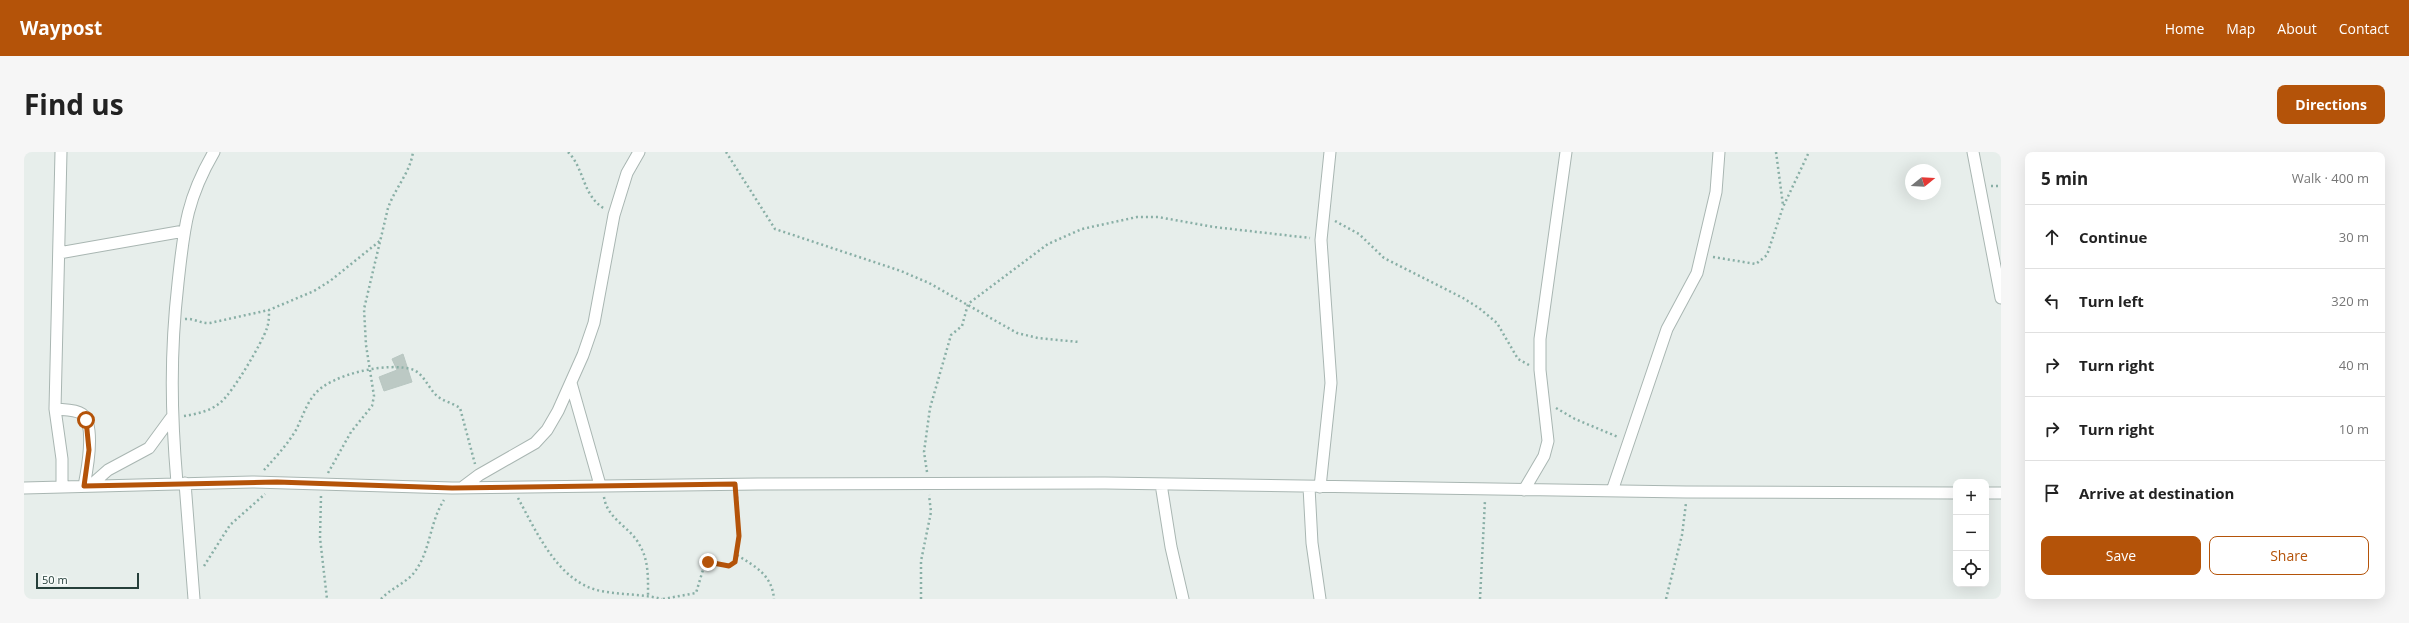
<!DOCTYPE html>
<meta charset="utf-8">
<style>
body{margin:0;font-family:"Open Sans",sans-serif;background:#f6f6f6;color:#222}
.controls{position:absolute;right:12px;bottom:12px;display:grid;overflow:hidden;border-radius:8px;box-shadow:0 4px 16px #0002}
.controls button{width:36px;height:36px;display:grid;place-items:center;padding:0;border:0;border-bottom:1px solid #e0e0e0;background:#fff;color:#222;font:20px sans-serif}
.compass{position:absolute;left:1881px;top:12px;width:36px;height:36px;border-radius:50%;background:#fff;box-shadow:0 4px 16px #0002;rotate:72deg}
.scale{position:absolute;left:12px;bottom:10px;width:103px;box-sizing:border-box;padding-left:4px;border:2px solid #263f3a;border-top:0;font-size:11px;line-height:14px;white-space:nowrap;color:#263f3a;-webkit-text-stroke:3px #f7fbf9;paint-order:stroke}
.stop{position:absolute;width:12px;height:12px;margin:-9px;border:3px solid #b45309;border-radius:50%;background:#fff}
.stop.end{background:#b45309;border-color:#fff;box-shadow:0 1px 4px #0008}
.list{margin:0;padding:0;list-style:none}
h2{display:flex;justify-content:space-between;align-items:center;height:52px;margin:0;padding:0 16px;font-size:17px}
h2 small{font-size:13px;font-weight:400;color:#767676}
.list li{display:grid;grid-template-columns:26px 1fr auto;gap:12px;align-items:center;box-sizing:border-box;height:64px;padding:0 16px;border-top:1px solid #e0e0e0}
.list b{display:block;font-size:15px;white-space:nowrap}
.list em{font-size:13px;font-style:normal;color:#767676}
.actions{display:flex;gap:8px;padding:12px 16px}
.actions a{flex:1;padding:9px 0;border:1px solid #b45309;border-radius:8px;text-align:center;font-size:14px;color:#b45309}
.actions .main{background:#b45309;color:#fff}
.icon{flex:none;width:22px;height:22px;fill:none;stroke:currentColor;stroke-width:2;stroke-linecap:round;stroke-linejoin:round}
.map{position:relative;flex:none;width:1977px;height:447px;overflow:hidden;border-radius:8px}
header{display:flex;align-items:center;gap:24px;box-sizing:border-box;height:56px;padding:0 20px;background:#b45309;color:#fff}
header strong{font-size:19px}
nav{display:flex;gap:22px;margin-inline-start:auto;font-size:14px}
.intro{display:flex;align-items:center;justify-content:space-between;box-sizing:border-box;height:96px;padding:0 24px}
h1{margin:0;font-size:28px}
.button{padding:10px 18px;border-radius:8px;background:#b45309;color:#fff;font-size:14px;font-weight:700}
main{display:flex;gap:24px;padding:0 24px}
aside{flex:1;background:#fff;border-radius:8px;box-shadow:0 4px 16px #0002}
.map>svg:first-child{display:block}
.building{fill:#bcc9c4;stroke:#b9c7c2}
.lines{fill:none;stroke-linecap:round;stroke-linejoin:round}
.minor-casing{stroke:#a9b6b2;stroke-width:13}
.path{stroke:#89afa6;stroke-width:2.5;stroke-dasharray:2 3;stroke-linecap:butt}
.minor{stroke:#fff;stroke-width:11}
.route{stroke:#b45309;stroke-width:5}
</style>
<header>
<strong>Waypost</strong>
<nav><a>Home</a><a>Map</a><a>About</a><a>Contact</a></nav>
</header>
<div class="intro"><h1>Find us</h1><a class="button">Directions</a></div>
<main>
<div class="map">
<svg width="1977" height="447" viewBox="0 0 1977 447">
<rect width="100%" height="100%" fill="#e7eeeb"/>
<path class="building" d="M379 202 388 230 360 239 355 225 373 218 368 207Z"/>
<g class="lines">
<g class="minor-casing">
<path id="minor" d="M37 0 31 257 38 307V335
M1949 0 1977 146
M35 101 160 79
M547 231 576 333
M31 257C39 258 51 257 58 262 72 272 63 319 60 334
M153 331C147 260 146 202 154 131 160 77 162 48 190 0
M161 331 170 447
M1137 332 1147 395 1159 447
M67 333 84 318 125 296 147 266
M439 335 455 323 511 291 523 278 534 259 559 203 570 171 590 63 603 21 615 0
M1285 335 1288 391 1296 447
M1296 335 1307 231 1297 88 1306 0
M0 336 228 330 428 336 734 332 1081 331 1662 340 1932 341
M1500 338 1520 304 1524 289 1516 218V187L1542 0
M1588 339 1643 177 1673 121 1692 40 1695 0
M1962 341H1977"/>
</g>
<path class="path" d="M544 0C561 17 558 44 581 57
M702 0 751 77 877 119 905 131 993 181 1014 186 1055 190
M1752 0 1759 53
M1967 34H1977
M1311 69 1335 82 1360 106 1439 146 1455 156 1473 171 1494 207 1505 213
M1689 105 1732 112 1743 103 1759 55 1785 0
M161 167C170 166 177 172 186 171L245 158 290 139 306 129 357 88
M1532 256 1551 267 1594 285
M160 264C173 262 187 259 197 250 209 240 238 191 243 176 245 170 245 164 245 158
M240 318C251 306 263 293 272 278 278 266 282 253 290 243 306 222 366 209 390 218 400 223 404 235 412 243 418 249 429 251 436 256L451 312
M903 320 900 300 906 256 927 183 938 174 944 152 1024 92 1058 77 1113 65H1134L1190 75 1286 86
M304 321 327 280 348 254 350 244 342 193 340 157 364 56C371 36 386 21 389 0
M297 344 296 386 303 447
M580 345C583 367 606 375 615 392 625 408 624 426 624 444
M494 346C513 381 535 431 577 439 598 443 619 442 638 447
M713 403C732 415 748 423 750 447
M180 414 206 373 241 342
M357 447C366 437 380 432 389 422 407 400 405 371 420 348
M639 447 672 441 681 411 705 414 711 410 715 384 713 344
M897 447V409L907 360 905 343
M1456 447 1461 348
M1642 447 1658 383 1662 351"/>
<use href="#minor" class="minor"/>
</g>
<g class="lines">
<path class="route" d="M62 268 65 298 60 334 253 330 428 336 711 332 715 384 711 410 705 414 684 410"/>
</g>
</svg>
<div class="controls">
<button>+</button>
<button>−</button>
<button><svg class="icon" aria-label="locate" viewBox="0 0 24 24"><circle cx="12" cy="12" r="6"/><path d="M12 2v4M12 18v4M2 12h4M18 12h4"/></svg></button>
</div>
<svg class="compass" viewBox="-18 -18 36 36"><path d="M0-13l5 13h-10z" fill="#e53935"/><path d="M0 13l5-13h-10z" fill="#767676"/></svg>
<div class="scale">50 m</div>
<div class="stop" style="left:62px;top:268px"></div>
<div class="stop end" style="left:684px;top:410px"></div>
</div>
<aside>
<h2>5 min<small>Walk · 400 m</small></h2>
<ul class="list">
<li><svg class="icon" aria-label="ahead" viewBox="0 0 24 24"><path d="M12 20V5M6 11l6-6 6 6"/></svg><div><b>Continue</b></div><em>30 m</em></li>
<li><svg class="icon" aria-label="left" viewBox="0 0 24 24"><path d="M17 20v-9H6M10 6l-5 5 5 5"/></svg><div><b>Turn left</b></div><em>320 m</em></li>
<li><svg class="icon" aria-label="right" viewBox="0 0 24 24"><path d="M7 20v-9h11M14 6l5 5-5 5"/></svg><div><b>Turn right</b></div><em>40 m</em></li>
<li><svg class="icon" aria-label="right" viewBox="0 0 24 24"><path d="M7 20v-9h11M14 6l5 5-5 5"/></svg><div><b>Turn right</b></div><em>10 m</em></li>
<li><svg class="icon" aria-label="arrive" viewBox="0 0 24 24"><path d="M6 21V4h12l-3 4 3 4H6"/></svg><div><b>Arrive at destination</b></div></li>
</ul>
<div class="actions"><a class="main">Save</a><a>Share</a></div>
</aside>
</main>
